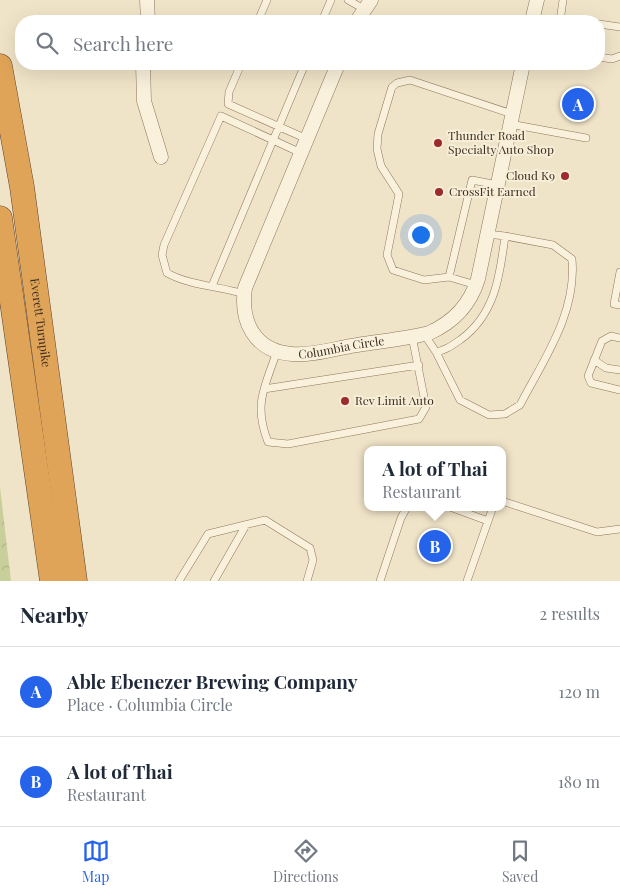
<!DOCTYPE html>
<meta charset="utf-8">
<style>
body{margin:0;font-family:"Playfair Display",serif;background:#f6f6f7;color:#1f2937}
.you{position:absolute;left:420px;top:234px;width:18px;height:18px;margin:-12px;border:4px solid #fff;border-radius:50%;background:#1a73e8;box-shadow:0 0 0 8px #1a73e833}
.badge{display:grid;place-items:center;width:32px;height:32px;border-radius:50%;background:#2563eb;color:#fff;font-size:16px;font-weight:700}
.pin{position:absolute;translate:-50% -50%;border:2px solid #fff;box-shadow:0 1px 5px #0006}
.popup{position:absolute;left:364px;top:446px;width:142px;height:65px;box-sizing:border-box;display:grid;place-content:center;border-radius:10px;background:#fff;filter:drop-shadow(0 1px 4px #0005);font-size:16px;white-space:nowrap;color:#747a83}
.popup b{font-size:19px;color:#1f2937}
.popup::after{content:'';position:absolute;left:50%;top:100%;margin-left:-10px;border:10px solid transparent;border-top-color:#fff}
.list{margin:0;padding:0;list-style:none}
h2{display:flex;justify-content:space-between;align-items:center;height:65px;margin:0;padding:0 20px;font-size:21px}
h2 small{font-size:16px;font-weight:400;color:#747a83}
.list li{display:grid;grid-template-columns:32px 1fr auto;gap:15px;align-items:center;box-sizing:border-box;height:90px;padding:0 20px;border-top:1px solid #e0e1e3}
.list b{display:block;font-size:19px;white-space:nowrap}
.list p{margin:0;font-size:16px;white-space:nowrap;color:#747a83}
.list em{font-size:16px;font-style:normal;color:#747a83}
.icon{flex:none;width:28px;height:28px;fill:none;stroke:currentColor;stroke-width:2;stroke-linecap:round;stroke-linejoin:round}
.map{position:relative;flex:none;width:620px;height:581px;overflow:hidden}
.search{position:absolute;background:#fff;box-shadow:0 5px 20px #0002;left:15px;right:15px;top:15px;height:55px;display:flex;align-items:center;gap:12px;box-sizing:border-box;padding:0 18px;border-radius:20px;color:#747a83;font-size:19px}
.sheet{height:245px;background:#fff}
nav{display:flex;justify-content:space-around;align-items:center;box-sizing:border-box;height:70px;border-top:1px solid #e0e1e3;background:#fff;font-size:14px;color:#747a83}
nav a{display:grid;justify-items:center;gap:2px}
nav .on{color:#2563eb}
.map>svg:first-child{display:block}
.forest{fill:url(#forest-crowns)}
.lines{fill:none;stroke-linecap:round;stroke-linejoin:round}
.service-casing{stroke:#8d765c;stroke-width:8}
.minor-casing{stroke:#8d765c;stroke-width:15}
.motorway-casing{stroke:#5b4430;stroke-width:25}
.service{stroke:#faf1dc;stroke-width:7}
.minor{stroke:#faf1dc;stroke-width:14}
.motorway{stroke:#e0a458;stroke-width:24}
.poi-dot{fill:#9e2a2b;stroke:#f7eed8;stroke-width:2}
.labels{text-anchor:middle;stroke-width:4;stroke-linejoin:round;paint-order:stroke}
.poi-label{font-size:12px;fill:#3d2e20;stroke:#f7eed8;text-anchor:start}
.street-label{font-size:12px;fill:#3d2e20;stroke:#f7eed8}
</style>
<div class="map">
<svg width="620" height="581" viewBox="0 0 620 581">
<defs>
<pattern id="forest-crowns" width="20" height="18" patternUnits="userSpaceOnUse" patternTransform="scale(1.25)"><rect width="20" height="18" fill="#c9cf9b"/><path d="M2 6a3 3 0 1 1 6 0M12 15a3 3 0 1 1 6 0" fill="none" stroke="#aeb285"/></pattern>
</defs>
<rect width="100%" height="100%" fill="#f0e4c8"/>
<path class="forest" d="M0 487 11 581H0Z"/>
<g class="lines">
<g class="service-casing">
<path id="service" d="M348 0 364 9
M560 18 584 21
M258 21 267 0
M322 21 331 0
M560 21 563 0
M599 24 620 27
M599 57 612 59 620 56
M241 64 229 92 228 104 307 139
M510 124 586 138
M620 272 614 304 620 305
M449 277 424 280 393 270 387 255 399 194 381 166 377 149 378 134 392 87 397 83 410 80 512 114
M476 285 449 277 472 180 498 185
M212 286 305 64
M244 294C219 286 191 286 167 273L162 255 164 245 221 116 301 153
M424 334 436 352C446 350 451 346 460 340 495 315 500 276 505 236L487 234
M620 338 611 336 602 341 588 376 591 383 620 390
M277 351C265 387 253 404 268 442L288 444 419 419 426 407 412 336
M436 352 460 400 489 415 505 414 520 405C544 359 577 313 572 259L553 245 505 236
M594 360 606 368 620 370
M264 389 419 365
M502 501 597 532 620 529
M450 507 488 521
M179 581 208 534 265 520 310 548 313 560 307 581
M214 581 246 525
M380 581 401 518 407 507
M467 581 493 507"/>
</g>
<g class="minor-casing">
<g id="minor">
<path d="M147 0 148 21"/>
<path d="M357 21 371 0"/>
<path d="M532 21 537 0"/>
<path d="M143 64 144 101 161 157"/>
<path id="s1" d="M338 64 245 288C240 321 254 351 292 354 313 356 336 348 357 345 381 341 406 339 429 333 454 322 470 305 478 279L523 64"/>
</g>
</g>
<g class="motorway-casing">
<g id="motorway">
<path id="s2" d="M0 66 22 187 75 581"/>
<path d="M0 218 52 581"/>
</g>
</g>
<use href="#service" class="service"/>
<use href="#minor" class="minor"/>
<use href="#motorway" class="motorway"/>
</g>
<g class="poi-dot">
<circle cx="438" cy="143" r="5"/>
<circle cx="565" cy="176" r="5"/>
<circle cx="439" cy="192" r="5"/>
<circle cx="345" cy="401" r="5"/>
</g>
<g class="labels">
<g class="poi-label">
<text x="448" y="140">Thunder Road<tspan x="448" dy="14">Specialty Auto Shop</tspan></text>
<text x="555" y="180" text-anchor="end">Cloud K9</text>
<text x="449" y="196">CrossFit Earned</text>
<text x="355" y="405">Rev Limit Auto</text>
</g>
<g class="street-label">
<text dy="4" stroke="none"><textPath href="#s2" startOffset="260">Everett Turnpike</textPath></text>
<text dy="4" stroke="none"><textPath href="#s1" startOffset="385">Columbia Circle</textPath></text>
</g>
</g>
</svg>
<div class="you"></div>
<div class="pin badge" style="left:578px;top:104px">A</div>
<div class="pin badge" style="left:435px;top:546px">B</div>
<div class="popup"><b>A lot of Thai</b>Restaurant</div>
<div class="search"><svg class="icon" aria-label="search" viewBox="0 0 24 24"><circle cx="10" cy="10" r="6"/><path d="M15 15l6 6"/></svg>Search here</div>
</div>
<section class="sheet">
<h2>Nearby<small>2 results</small></h2>
<ul class="list">
<li><span class="badge">A</span><div><b>Able Ebenezer Brewing Company</b><p>Place · Columbia Circle</p></div><em>120 m</em></li>
<li><span class="badge">B</span><div><b>A lot of Thai</b><p>Restaurant</p></div><em>180 m</em></li>
</ul>
</section>
<nav>
<a class="on"><svg class="icon" aria-label="map" viewBox="0 0 24 24"><path d="M3 6l6-2 6 2 6-2v14l-6 2-6-2-6 2zM9 4v14M15 6v14"/></svg>Map</a>
<a><svg class="icon" aria-label="directions" viewBox="0 0 24 24"><path d="M12 3l9 9-9 9-9-9zM9 14v-3h6M13 9l2 2-2 2"/></svg>Directions</a>
<a><svg class="icon" aria-label="saved" viewBox="0 0 24 24"><path d="M7 4h10v16l-5-4-5 4z"/></svg>Saved</a>
</nav>
